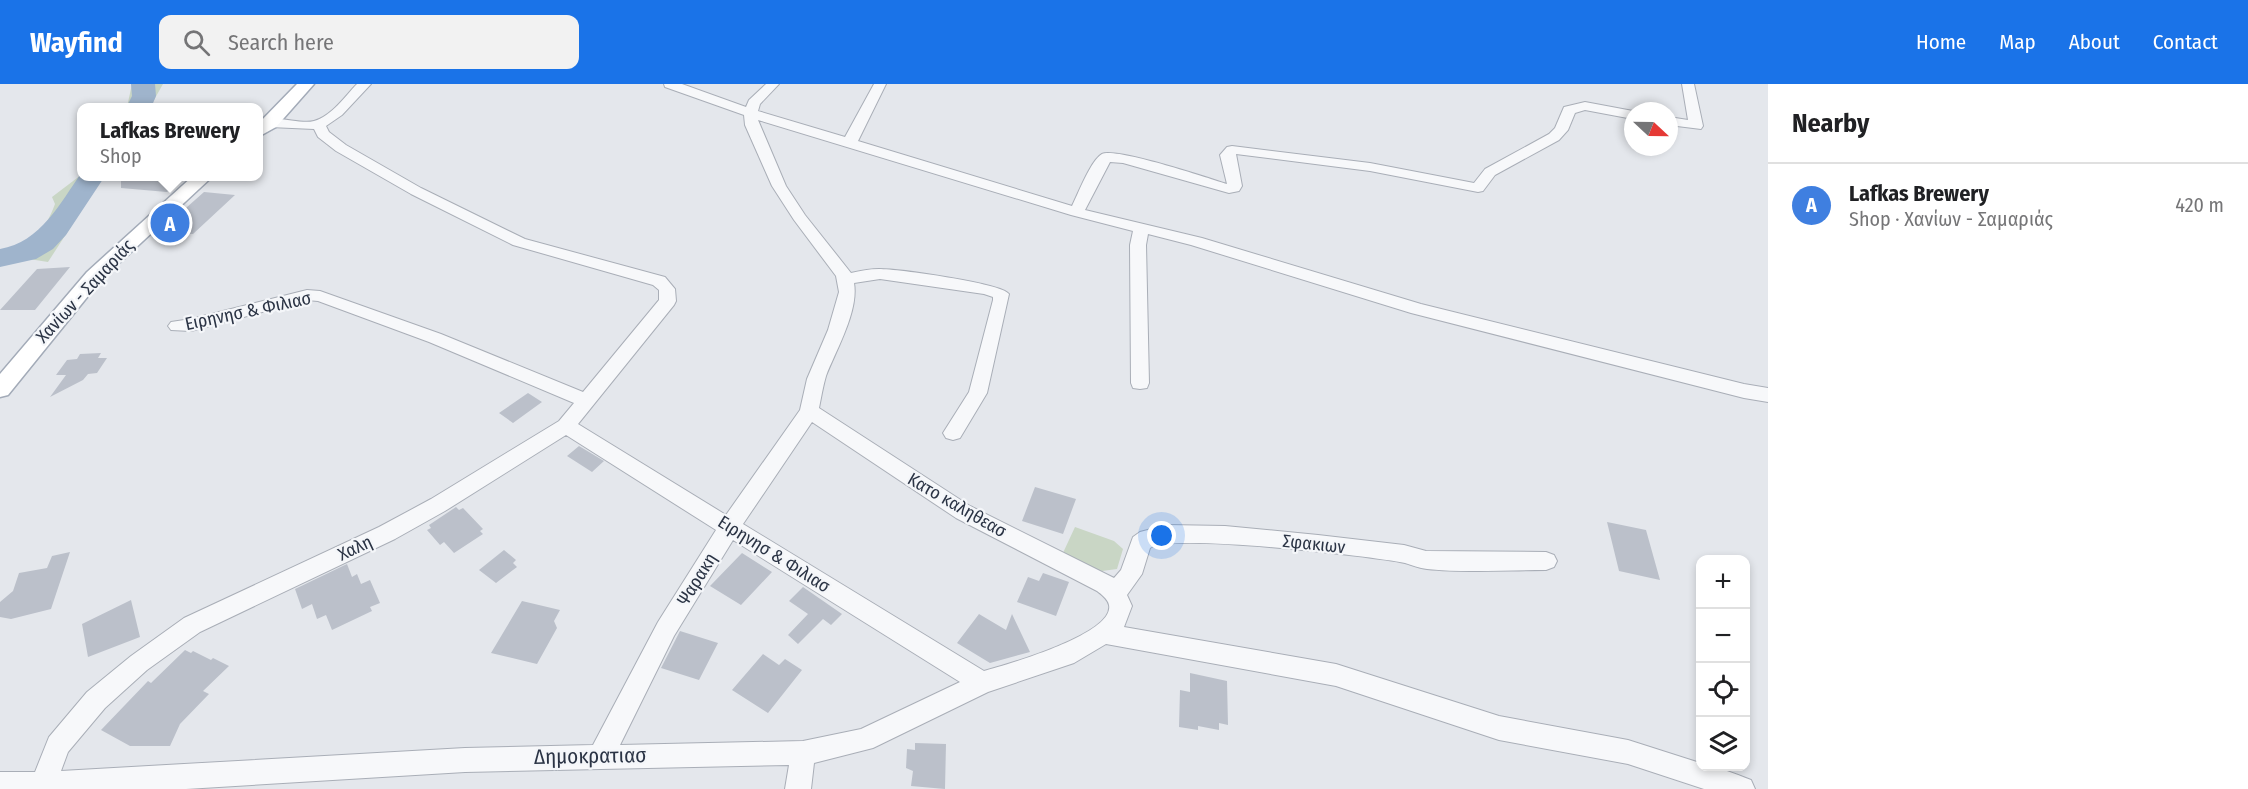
<!DOCTYPE html>
<meta charset="utf-8">
<style>
body{margin:0;font-family:"Fira Sans Condensed",sans-serif;background:#f2f2f2;color:#202124}
.controls{position:absolute;right:18px;bottom:18px;display:grid;overflow:hidden;border-radius:12px;box-shadow:0 3px 9px #0003}
.controls button{width:54px;height:54px;display:grid;place-items:center;padding:0;border:0;border-bottom:2px solid #e0e0e0;background:#fff;color:#202124;font:30px sans-serif}
.compass{position:absolute;left:1624px;top:18px;width:54px;height:54px;border-radius:50%;background:#fff;box-shadow:0 3px 9px #0003;rotate:112deg}
.you{position:absolute;left:1162px;top:452px;width:21px;height:21px;margin:-15px;border:4px solid #fff;border-radius:50%;background:#1a73e8;box-shadow:0 0 0 9px #1a73e833}
.badge{display:grid;place-items:center;width:39px;height:39px;border-radius:50%;background:#1a73e8;color:#fff;font-size:20px;font-weight:700}
.pin{position:absolute;translate:-50% -50%;border:3px solid #fff;box-shadow:0 2px 6px #0006}
.popup{position:absolute;left:77px;top:19px;width:186px;height:78px;box-sizing:border-box;display:grid;place-content:center;border-radius:12px;background:#fff;filter:drop-shadow(0 2px 4px #0005);font-size:20px;white-space:nowrap;color:#757577}
.popup b{font-size:22px;color:#202124}
.popup::after{content:'';position:absolute;left:50%;top:100%;margin-left:-12px;border:12px solid transparent;border-top-color:#fff}
.list{margin:0;padding:0;list-style:none}
h2{display:flex;justify-content:space-between;align-items:center;height:78px;margin:0;padding:0 24px;font-size:26px}
h2 small{font-size:20px;font-weight:400;color:#757577}
.list li{display:grid;grid-template-columns:39px 1fr auto;gap:18px;align-items:center;box-sizing:border-box;height:84px;padding:0 24px;border-top:2px solid #e0e0e0}
.list b{display:block;font-size:22px;white-space:nowrap}
.list p{margin:0;font-size:20px;white-space:nowrap;color:#757577}
.list em{font-size:20px;font-style:normal;color:#757577}
.icon{flex:none;width:33px;height:33px;fill:none;stroke:currentColor;stroke-width:2;stroke-linecap:round;stroke-linejoin:round}
.map{position:relative;flex:none;width:1768px;height:705px;overflow:hidden}
header{display:flex;align-items:center;gap:36px;box-sizing:border-box;height:84px;padding:0 30px;background:#1a73e8;color:#fff}
header strong{font-size:28px}
nav{display:flex;gap:33px;margin-inline-start:auto;font-size:21px}
.search{width:420px;height:54px;background:#f2f2f2;display:flex;align-items:center;gap:15px;box-sizing:border-box;padding:0 21px;border-radius:12px;color:#757577;font-size:22px}
main{display:flex}
aside{flex:1;background:#fff}
.map>svg:first-child{display:block}
.green{fill:#c9d6c5}
.lines{fill:none;stroke-linecap:round;stroke-linejoin:round}
.river{fill:#9fb4cc;fill-rule:evenodd}
.building{fill:#bbc0ca}
.minor-casing{stroke:#a9aeb7;stroke-width:2}
.major-casing{stroke:#a3abb8;stroke-width:3}
.minor{fill:#f7f8fa;fill-rule:evenodd}
.major{fill:#fff;fill-rule:evenodd}
.labels{text-anchor:middle;stroke-width:4.5;stroke-linejoin:round;paint-order:stroke}
.street-label{font-size:18px;fill:#2b3445;stroke:#f4f6f9}
.near-street-label{font-size:21px;fill:#2b3445;stroke:#f4f6f9}
</style>
<header>
<strong>Wayfind</strong>
<div class="search"><svg class="icon" aria-label="search" viewBox="0 0 24 24"><circle cx="10" cy="10" r="6"/><path d="M15 15l6 6"/></svg>Search here</div>
<nav><a>Home</a><a>Map</a><a>About</a><a>Contact</a></nav>
</header>
<main>
<div class="map">
<svg width="1768" height="705" viewBox="0 0 1768 705">
<rect width="100%" height="100%" fill="#e4e7ec"/>
<path class="green" d="M132 0H163L150 23H127Z
M81 91 82 92 103 93 48 178 29 175 0 178V170C30 165 45 147 55 120L52 113Z
M1075 443 1114 457 1123 465 1117 485 1102 487 1062 471Z"/>
<g class="lines">
<path class="river" d="M131 0H155L156 12 151 24H126L132 12Z
M82 88V92H105L66 151 53 165 36 175 0 183V165C41 158 60 119 82 88Z"/>
</g>
<path class="building" d="M121 93H185L167 108 121 104Z
M204 108 235 111 193 150 160 147Z
M70 183 35 226H0L37 185Z
M101 269 98 274H107L97 289 88 290 83 296 50 313 66 291H56L67 276 77 275 80 270Z
M528 309 542 318 513 339 499 329Z
M579 362 604 377 592 388 567 372Z
M1035 403 1076 415 1063 450 1022 437Z
M456 423 459 426 463 424 483 445 480 447 483 450 454 469 444 458 440 461 427 446 431 444 429 441Z
M1607 438 1646 446 1660 496 1619 487Z
M504 466 516 476 513 479 517 483 496 499 479 486Z
M70 468 51 525 11 535 0 533V518L13 507 19 489 47 484 52 472Z
M742 469 772 488 741 521 710 502Z
M347 480 352 493 357 490 361 500 370 496 380 519 370 523 372 527 332 546 326 531 317 535 312 520 302 525 295 505Z
M1043 489 1069 498 1056 532 1017 518 1028 493 1039 497Z
M803 503 842 530 831 541 823 535 798 560 788 551 808 530 789 517Z
M131 516 140 553 88 573 82 540Z
M522 517 560 526 554 537 557 544 537 580 491 569Z
M979 530 1006 546 1012 530 1030 568 990 579 957 559Z
M680 547 718 559 699 596 661 584Z
M185 566 191 569 193 567 211 576 213 574 229 582 203 607 209 610 180 640 170 662H130L101 646 148 597 151 599Z
M763 570 779 581 785 575 802 586 768 629 732 606Z
M1190 589 1227 597 1228 641 1219 639V646L1198 642V646L1179 643 1180 606 1190 608Z
M915 659 946 660 945 705 911 702 913 687 906 684 907 665 915 666Z"/>
<g class="lines">
<g class="minor-casing">
<path id="minor" d="M357 0H371L342 31 326 42 329 48 346 61 421 104 525 155 665 193 675 205 676 217 674 221 578 340 726 431 800 326 807 295 828 246 839 208 836 192 794 136 772 102 745 41 744 31 665 3 664 0H682L746 23 749 16 766 0H779L760 20 758 27 845 53 874 0H886L858 57 1072 122C1078 110 1091 76 1102 70 1115 63 1208 94 1227 100L1220 71 1227 63 1232 62 1370 79 1474 99 1485 85 1549 50 1555 44 1564 23 1585 18 1633 27V35L1585 26 1575 29 1568 46 1559 56 1495 91 1483 107 1478 108 1370 87 1236 70 1242 102 1239 107 1229 109 1123 79 1110 78 1085 126 1202 154 1421 220 1744 300 1768 304V318L1744 314 1411 229 1191 161 1148 150 1146 161 1149 299 1147 304 1140 305 1133 304 1131 299 1130 161 1133 147 1071 131 758 36 786 102 805 131 851 189C860 187 869 185 879 185 897 185 1002 199 1009 210L987 309 960 354 953 356 946 354 943 349 969 308 993 216V213L984 210 880 195 854 199C859 227 836 266 826 292 823 302 821 314 819 324L970 422 1114 494 1121 486 1133 453 1140 448 1167 441 1225 442 1318 451 1404 461 1426 467 1546 468 1554 471 1557 477 1554 483 1546 486C1508 486 1464 489 1427 485 1419 484 1412 481 1405 479 1371 472 1171 449 1150 464L1142 490 1127 511 1132 522 1124 543 1336 580 1499 632 1628 656 1700 679V682C1718 682 1735 690 1751 696L1755 705H1704L1628 680 1499 656 1336 602 1106 560 1074 579 988 608 873 664 814 679 811 705H785L789 681 465 688 186 705H0V688H35L49 653 87 608 131 572 184 534 379 443 431 415 559 337 574 319 429 258 318 217 307 216 191 247 171 246 168 242 171 238 191 235 307 206 320 207 441 250 583 308 659 216V206L653 201 513 161 411 110 336 67 318 53 314 45 270 43 263 39C274 29 299 41 314 37 332 32 345 12 357 0ZM812 338 956 434 1097 507C1101 510 1108 515 1109 521 1115 550 1006 581 984 587L743 440ZM566 351 716 446 658 538 593 661 465 664 61 687 68 668 105 624 147 586 200 548 395 455 445 427ZM733 456 960 598 861 645 803 657 620 661 674 552Z
M1682 0H1694L1703 42 1701 45 1669 41V33L1688 36Z"/>
</g>
<g class="major-casing">
<path id="major" d="M297 0H314L276 43 258 53V40Z
M193 92H213L101 196 8 311 0 313V290L87 188Z"/>
</g>
<use href="#minor" class="minor"/>
<use href="#major" class="major"/>
</g>
<g class="labels">
<g class="street-label">
<text transform="translate(85 207) rotate(-47)" y="6">Χανίων - Σαμαριάς</text>
<text transform="translate(248 227) rotate(-12)" y="6">Ειρηνησ &amp; Φιλιασ</text>
<text transform="translate(957 421) rotate(30)" y="6">Κατο καληθεασ</text>
<text transform="translate(1314 460) rotate(6)" y="6">Σφακιων</text>
<text transform="translate(355 464) rotate(-25)" y="6">Χαλη</text>
<text transform="translate(774 470) rotate(32)" y="6">Ειρηνησ &amp; Φιλιασ</text>
<text transform="translate(697 495) rotate(-58)" y="6">Ψαρακη</text>
</g>
<g class="near-street-label">
<text transform="translate(590 672) rotate(-1)" y="7">Δημοκρατιασ</text>
</g>
</g>
</svg>
<div class="controls">
<button>+</button>
<button>−</button>
<button><svg class="icon" aria-label="locate" viewBox="0 0 24 24"><circle cx="12" cy="12" r="6"/><path d="M12 2v4M12 18v4M2 12h4M18 12h4"/></svg></button>
<button><svg class="icon" aria-label="layers" viewBox="0 0 24 24"><path d="M12 4l9 5-9 5-9-5zM3 14l9 5 9-5"/></svg></button>
</div>
<svg class="compass" viewBox="-18 -18 36 36"><path d="M0-13l5 13h-10z" fill="#e53935"/><path d="M0 13l5-13h-10z" fill="#757577"/></svg>
<div class="you"></div>
<div class="pin badge" style="left:170px;top:139px;background:#3f7fe0">A</div>
<div class="popup"><b>Lafkas Brewery</b>Shop</div>
</div>
<aside>
<h2>Nearby<small></small></h2>
<ul class="list">
<li><span class="badge" style="background:#3f7fe0">A</span><div><b>Lafkas Brewery</b><p>Shop · Χανίων - Σαμαριάς</p></div><em>420 m</em></li>
</ul>
</aside>
</main>
